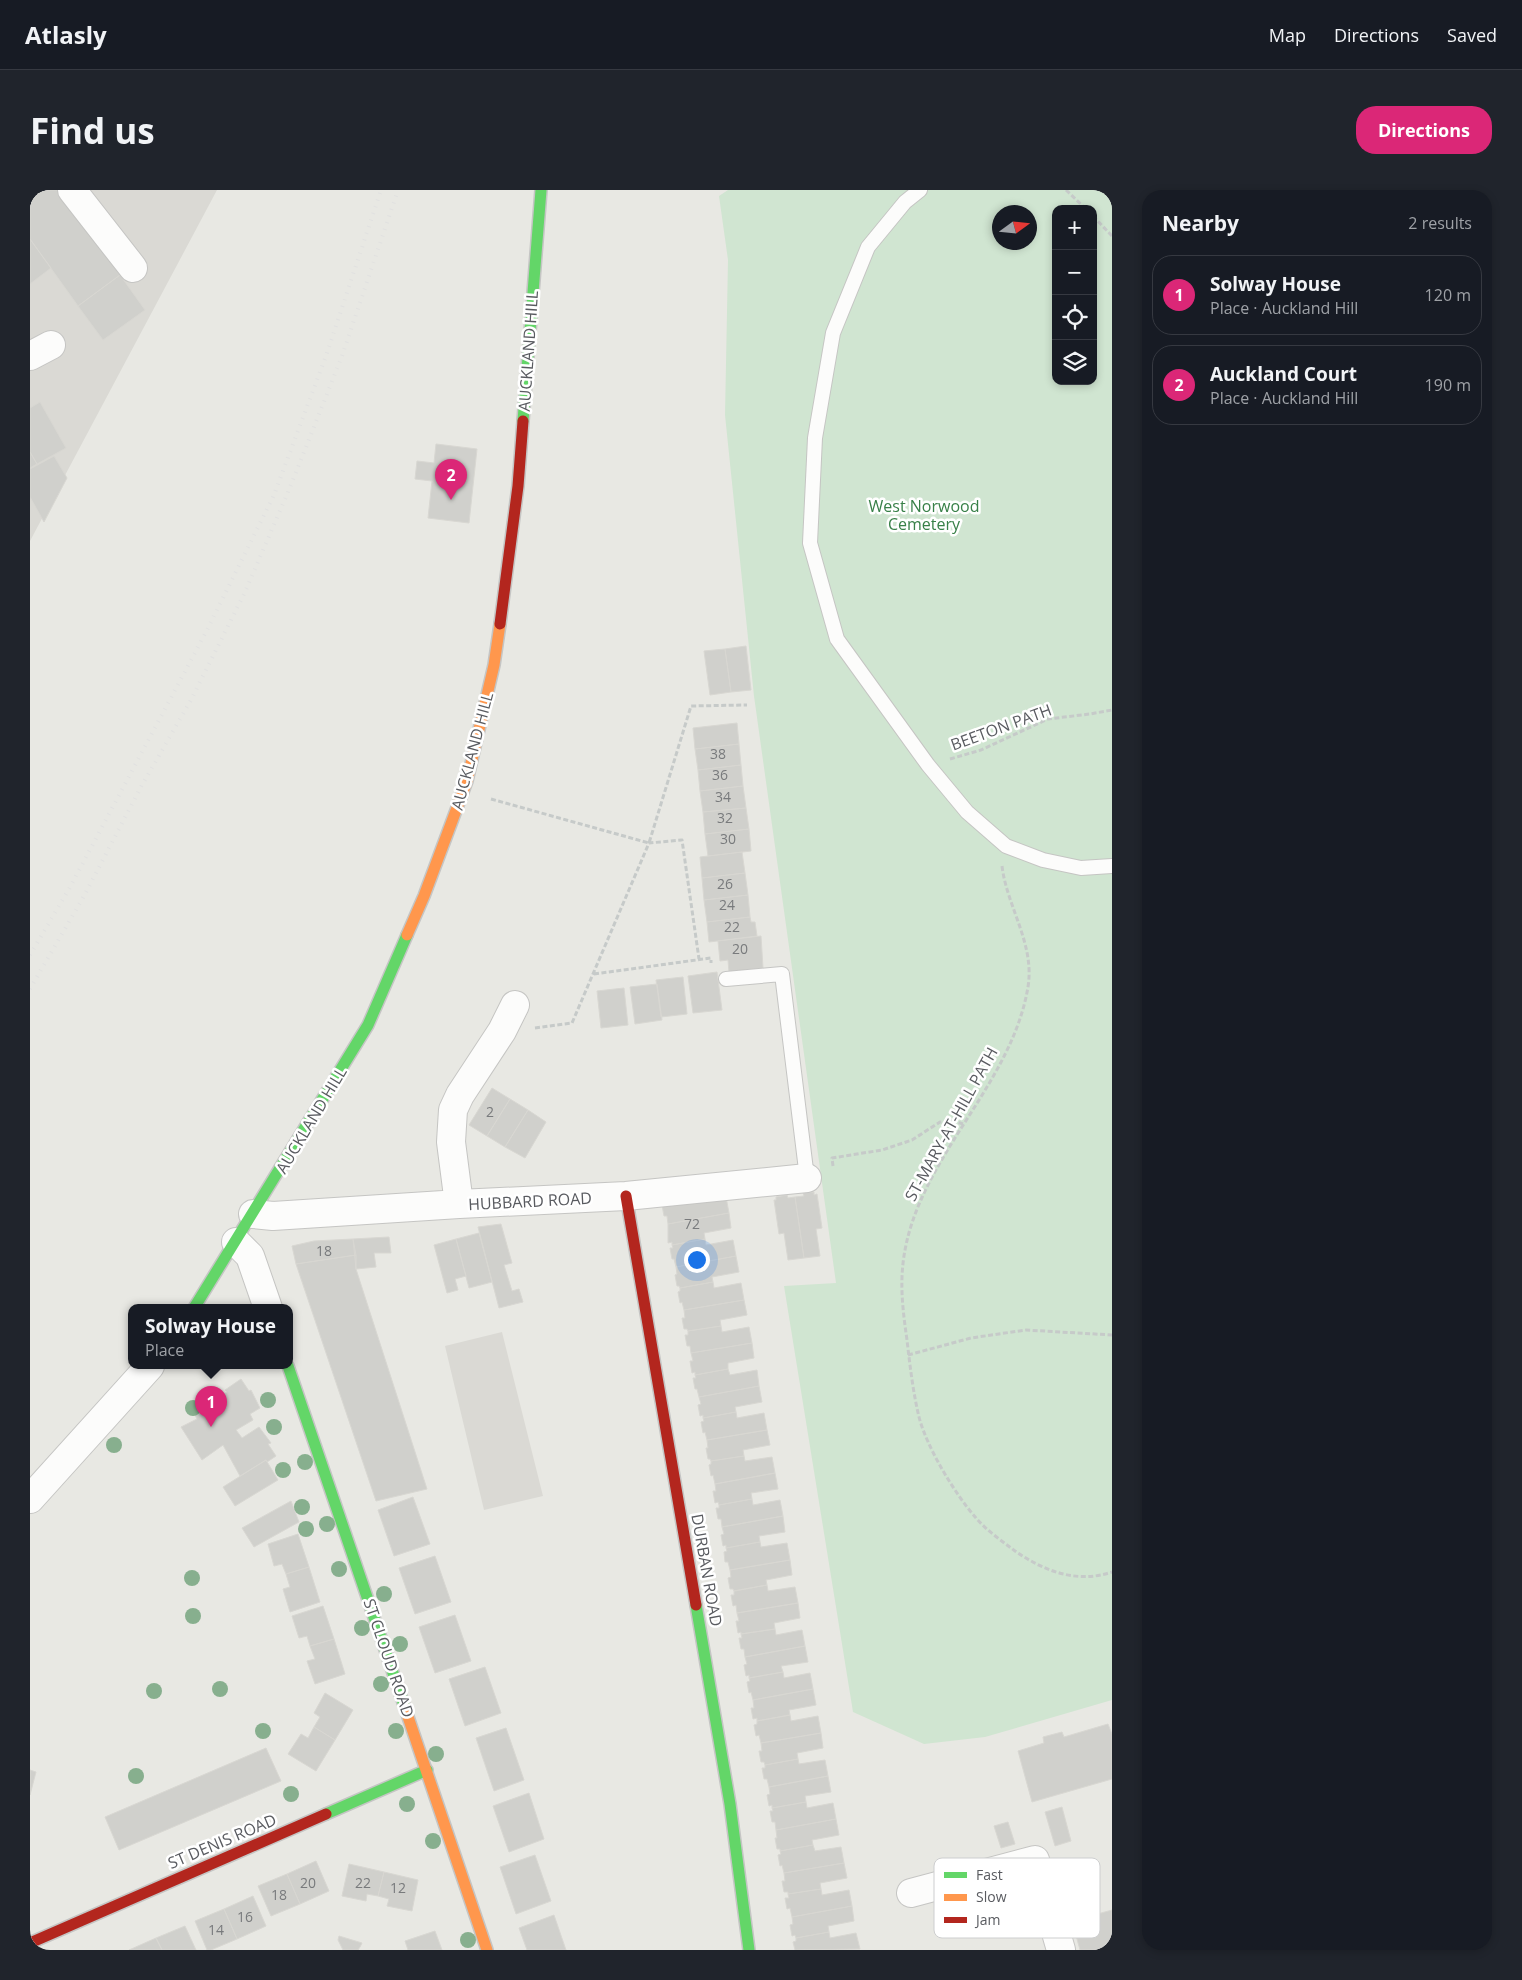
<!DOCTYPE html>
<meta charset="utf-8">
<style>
body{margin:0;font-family:"Open Sans",sans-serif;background:#20242c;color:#f1f3f6}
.controls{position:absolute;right:15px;top:15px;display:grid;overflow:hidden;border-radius:10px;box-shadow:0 2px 8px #0003}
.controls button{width:45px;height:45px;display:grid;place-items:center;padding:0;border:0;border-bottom:1px solid #363941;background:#171b24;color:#f1f3f6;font:25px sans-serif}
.compass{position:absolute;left:962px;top:15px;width:45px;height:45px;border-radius:50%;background:#171b24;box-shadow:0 2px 8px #0003;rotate:75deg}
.you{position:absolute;left:666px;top:1069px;width:18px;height:18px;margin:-12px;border:4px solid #fff;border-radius:50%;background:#1a73e8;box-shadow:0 0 0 8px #1a73e833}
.badge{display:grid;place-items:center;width:32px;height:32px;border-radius:50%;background:#db2777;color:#fff;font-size:16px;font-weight:700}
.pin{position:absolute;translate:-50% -41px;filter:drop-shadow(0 1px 2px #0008)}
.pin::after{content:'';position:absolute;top:26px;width:18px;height:15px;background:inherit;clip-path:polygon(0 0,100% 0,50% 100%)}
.popup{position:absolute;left:98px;top:1114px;width:165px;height:65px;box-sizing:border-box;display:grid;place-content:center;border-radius:10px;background:#171b24;filter:drop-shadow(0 1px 4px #0005);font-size:16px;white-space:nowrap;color:#9ea1a6}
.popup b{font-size:19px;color:#f1f3f6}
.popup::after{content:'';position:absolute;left:50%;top:100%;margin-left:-10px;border:10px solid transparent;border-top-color:#171b24}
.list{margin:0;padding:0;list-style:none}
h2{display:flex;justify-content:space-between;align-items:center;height:65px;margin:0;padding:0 20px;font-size:21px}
h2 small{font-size:16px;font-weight:400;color:#9ea1a6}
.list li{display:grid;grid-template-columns:32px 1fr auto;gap:15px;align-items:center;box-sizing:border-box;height:80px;margin:0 10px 10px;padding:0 10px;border:1px solid #363941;border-radius:20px}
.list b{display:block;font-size:19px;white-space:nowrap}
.list p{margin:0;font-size:16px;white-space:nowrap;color:#9ea1a6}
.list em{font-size:16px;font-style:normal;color:#9ea1a6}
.icon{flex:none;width:28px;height:28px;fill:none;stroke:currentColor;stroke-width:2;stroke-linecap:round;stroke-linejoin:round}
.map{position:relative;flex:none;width:1082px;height:1760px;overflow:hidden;border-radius:20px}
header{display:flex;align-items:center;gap:30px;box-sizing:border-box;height:70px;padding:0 25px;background:#171b24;border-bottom:1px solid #363941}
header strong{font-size:24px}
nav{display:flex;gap:28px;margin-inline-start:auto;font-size:18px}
.intro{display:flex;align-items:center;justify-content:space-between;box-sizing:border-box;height:120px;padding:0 30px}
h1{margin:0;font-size:35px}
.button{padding:12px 22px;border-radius:20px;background:#db2777;color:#fff;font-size:18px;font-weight:700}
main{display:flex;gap:30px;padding:0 30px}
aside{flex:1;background:#171b24;border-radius:20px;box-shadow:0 2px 8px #0003}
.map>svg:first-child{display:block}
.industrial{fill:#dad9d4}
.green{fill:#d0e5d1;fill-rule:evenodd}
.building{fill:#d0d0cc;stroke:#d8d7d2}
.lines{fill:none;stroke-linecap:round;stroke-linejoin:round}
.lane-casing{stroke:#c5c5c3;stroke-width:16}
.street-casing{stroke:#c5c5c3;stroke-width:30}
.fast-casing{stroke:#c5c5c4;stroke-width:14}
.slow-casing{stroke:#c5c5c4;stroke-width:14}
.jam-casing{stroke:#c5c5c4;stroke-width:14}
.path{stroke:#c6cac9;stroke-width:3;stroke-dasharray:5 2.5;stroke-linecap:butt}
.lane{stroke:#fcfcfb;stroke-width:14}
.street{stroke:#fcfcfb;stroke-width:28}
.fast{stroke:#63d668;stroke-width:11}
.slow{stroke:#ff974d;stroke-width:11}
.jam{stroke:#b3261e;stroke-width:11}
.rail{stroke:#e1e1e0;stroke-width:4;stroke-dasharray:1 6;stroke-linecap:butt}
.tree{fill:#87af8e}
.labels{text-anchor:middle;stroke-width:5;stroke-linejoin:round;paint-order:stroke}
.number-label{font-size:14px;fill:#787a7c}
.street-label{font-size:16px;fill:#595b60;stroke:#fff}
.park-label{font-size:16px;fill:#388048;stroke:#fff}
.key{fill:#fff;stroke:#cdcecf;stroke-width:1}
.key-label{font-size:14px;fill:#595b60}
</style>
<header>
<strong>Atlasly</strong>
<nav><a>Map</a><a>Directions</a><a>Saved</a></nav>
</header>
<div class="intro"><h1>Find us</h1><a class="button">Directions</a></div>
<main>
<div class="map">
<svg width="1082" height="1760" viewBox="0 0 1082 1760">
<rect width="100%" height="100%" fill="#e8e8e3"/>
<path class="industrial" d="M0 0H187L0 351Z
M472 1142 513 1306 454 1320 415 1156Z"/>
<path class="green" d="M698 0H1082V1510L955 1547 894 1554 823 1522 754 1096 806 1093 724 506 695 225 698 70 689 6ZM1026 19H1063V191H1026ZM969 22H999V52H969Z"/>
<path class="building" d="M0 0H29L90 85 48 116 0 49Z
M0 49 21 78 0 94Z
M90 85 115 120 73 150 48 116Z
M10 212 36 258 7 274 0 262V218Z
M406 254 447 259 439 333 398 328 402 291 385 289 387 271 404 273Z
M0 262 7 274 0 278Z
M24 266 37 288 14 332 0 307V279Z
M716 456 721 500 701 502 695 459Z
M695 459 701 502 680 505 674 461Z
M707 533 709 554 665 559 663 538Z
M709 554 711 575 668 580 665 559Z
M711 575 713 596 670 601 668 580Z
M713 596 716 618 673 622 670 601Z
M716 618 719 639 675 644 673 622Z
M719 639 721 661 678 666 675 644Z
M712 662 715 683 672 688 670 667Z
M715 683 718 705 674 710 672 688Z
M718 705 720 727 677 732 674 710Z
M720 727 721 732H725L727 746 679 752 677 732Z
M731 746 733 778 699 782 698 770 690 771 688 751Z
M687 782 692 820 663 823 658 786Z
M653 787 657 824 631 827 626 790Z
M627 794 632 830 605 834 600 797Z
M594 798 598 835 571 838 567 801Z
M462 898 480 909 457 946 439 935Z
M480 909 498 920 475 957 457 946Z
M498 920 516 932 495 968 475 957Z
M784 1002V1005L787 1004 792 1038 786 1039 790 1066 774 1068 765 1007 774 1006 773 1003Z
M757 1005 758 1008 765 1007 774 1068 758 1070 754 1043 749 1044 744 1010H746V1007Z
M696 1007 699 1023 638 1034 637 1026H634L632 1015Z
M699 1023 701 1038 674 1043 675 1049 642 1055V1052L638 1053V1034Z
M471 1034 482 1073 474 1075 482 1101 489 1099 493 1112 469 1118 448 1037Z
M449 1043 462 1092 439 1098 426 1049Z
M359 1047 361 1063H344L346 1077 326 1079 323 1049Z
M323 1049 326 1065 266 1074 262 1056 284 1051Z
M426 1049 436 1086 425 1089 428 1100 417 1103 404 1055Z
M675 1049 676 1055 703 1050 706 1066 646 1077 644 1069H642L640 1058H643L642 1055Z
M326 1065V1079L397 1299 346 1311 266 1074Z
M706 1066 709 1082 682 1087 683 1092 650 1098 649 1096H647L645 1085 647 1084 646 1077Z
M683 1092 684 1098 711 1093 714 1110 654 1120 652 1112 650 1113 648 1102 650 1101V1098Z
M714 1110 717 1125 690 1130 691 1136 658 1141 657 1139H654L652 1128H655L654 1120Z
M691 1136 692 1142 719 1137 722 1153 661 1163 660 1156H657L655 1145H658V1141Z
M722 1153 724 1168 698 1173V1179L665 1185V1182L662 1183 660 1171H663L661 1163Z
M698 1179 700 1185 727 1180 729 1196 669 1207 667 1199H665L663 1188H666L665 1185Z
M211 1189 219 1201 221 1200 230 1218 220 1224 223 1230 206 1240 212 1248 229 1237 241 1253 238 1254 246 1266 237 1272 236 1270 210 1286 193 1255 172 1270 151 1237 167 1229 165 1225 197 1202 195 1200Z
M729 1196 732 1212 705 1217 706 1222 673 1228V1225L670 1226 668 1215 671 1214 669 1207Z
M706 1222 707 1228 734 1223 737 1240 677 1250 675 1242 673 1243 671 1232 674 1231 673 1228Z
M737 1240 740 1255 713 1260 714 1266 681 1271 680 1269H678L676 1258H678L677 1250Z
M714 1266 715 1271 742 1267 745 1283 685 1294 683 1285 681 1286 679 1275 681 1274V1271Z
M236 1270 248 1290 205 1316 193 1297Z
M745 1283 748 1299 721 1303 722 1309 689 1315 688 1312 685 1313 683 1301H686L685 1294Z
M383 1307 400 1354 364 1366 348 1320Z
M722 1309 723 1315 750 1310 753 1326 692 1337 691 1329H688L686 1318H689V1315Z
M261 1311 269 1332 224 1357 212 1338Z
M753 1326 755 1342 729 1346 730 1352 696 1358V1355L693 1356 691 1345 694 1344 692 1337Z
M268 1344 279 1377 256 1384 252 1374 244 1376 238 1354Z
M730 1352 731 1357 757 1353 760 1370 700 1380 698 1372H695L694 1362 697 1361 696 1358Z
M405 1366 421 1412 385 1424 369 1378Z
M760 1370 762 1385 736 1390 737 1395 704 1401 703 1399H700L698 1388 701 1387 700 1380Z
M279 1377 290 1412 260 1422 253 1399 260 1397 256 1384Z
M737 1395 738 1401 765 1397 768 1413 707 1423 706 1415 703 1416 701 1405H704V1401Z
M768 1413 770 1428 744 1433 745 1439 711 1444V1442L708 1443 706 1431H709L707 1423Z
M293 1416 304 1449 280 1456 277 1446 269 1448 262 1426Z
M425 1425 441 1471 405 1483 389 1437Z
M745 1439 746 1445 772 1440 775 1456 715 1467 714 1459H711L709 1448H712L711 1444Z
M304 1449 315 1484 285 1494 277 1471 285 1469 280 1456Z
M775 1456 778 1472 751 1476 753 1482 719 1488V1485L716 1486 714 1475 717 1474 715 1467Z
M455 1477 471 1523 435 1536 419 1489Z
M753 1482 754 1488 780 1483 783 1499 723 1510 721 1502 719 1503 717 1492 720 1491 719 1488Z
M783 1499 786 1515 759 1520 760 1525 727 1531V1528L723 1529 721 1518H724L723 1510Z
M295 1503 323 1520 305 1550 284 1537 290 1527 284 1523Z
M760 1525 761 1531 788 1526 791 1543 731 1553 729 1545 726 1546 724 1535 727 1534V1531Z
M1078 1534 1082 1544V1589L1002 1612 988 1561 1014 1553 1013 1547 1032 1542 1034 1547Z
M284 1537 305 1550 286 1581 258 1564 271 1544 278 1548Z
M476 1538 494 1590 464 1601 446 1548Z
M791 1543 793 1558 767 1563 768 1569 735 1575 734 1572H731L729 1561H732L731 1553Z
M236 1558 251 1591 89 1660 75 1627Z
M768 1569 769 1574 795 1570 798 1586 739 1597 737 1589H734L732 1578H735V1575Z
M0 1580 6 1582 0 1605Z
M798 1586 801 1602 775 1606 776 1612 742 1618V1615L739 1616 737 1605 740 1604 739 1597Z
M499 1603 514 1649 479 1662 463 1616Z
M776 1612 777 1618 803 1613 806 1629 746 1640 745 1632H742L740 1621H743L742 1618Z
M1032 1617 1041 1651 1025 1656 1015 1622Z
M806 1629 809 1645 782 1650 783 1655 750 1661V1659H747L745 1648H747L746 1640Z
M978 1632 985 1654 971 1658 964 1636Z
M783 1655 785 1661 811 1657 814 1673 754 1683 752 1675 750 1676 748 1665 751 1664 750 1661Z
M505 1665 521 1711 486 1724 470 1677Z
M286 1671 299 1701 270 1714 257 1684Z
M814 1673 817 1688 790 1693 791 1699 758 1704V1702H754L752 1691H755L754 1683Z
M319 1674 354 1682 348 1706 337 1704 336 1711 312 1706Z
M354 1682 388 1690 382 1721 357 1716 359 1709 348 1706Z
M257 1684 270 1714 241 1726 228 1696Z
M1052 1693 1058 1714 1045 1717 1039 1697Z
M791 1699 792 1705 819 1700 822 1716 762 1727 760 1718 757 1719 755 1708H759L758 1704Z
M223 1706 236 1736 207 1749 194 1719Z
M822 1716 824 1731 798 1736 799 1742 766 1748 765 1745 762 1746 760 1735 763 1734 762 1727Z
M194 1719 207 1749 181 1760H177L165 1731Z
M1082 1720V1760H1050L1042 1731Z
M524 1725 536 1760H497L489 1738Z
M155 1736 166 1760H132L126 1748Z
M405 1741 412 1760H378L375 1751Z
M799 1742 800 1748 826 1743 830 1759 765 1760 763 1752 766 1751V1748Z
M309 1746 332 1753 330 1757 328 1760H313L308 1750Z
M126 1748 132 1760H99Z"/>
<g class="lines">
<g class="lane-casing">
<path id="lane" d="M890 0 875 12 838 57 803 143 785 248 780 353 807 449 898 575 937 622 976 656 1013 670 1051 678 1082 676
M696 789 752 784 777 988"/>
</g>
<g class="street-casing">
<path id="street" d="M42 0 103 78
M0 166 21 155
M429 1014 421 952 423 920 430 905 472 841 485 815
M223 1024 243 1026 429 1014 596 1006 777 988
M206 1052 220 1066 238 1118
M0 1309 120 1176
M881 1703 1005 1670 1031 1760"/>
</g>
<g class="fast-casing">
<path id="fast" d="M493 231 511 0
M164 1118 338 835 377 745
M258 1176 375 1518
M666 1415 700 1614 719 1760
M296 1624 397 1580"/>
</g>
<g class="slow-casing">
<path id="slow" d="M377 745 394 706 437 591 464 475 470 434
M375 1518 457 1760"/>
</g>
<g class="jam-casing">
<path id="jam" d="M470 434 488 296 493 231
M596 1006 666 1415
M0 1753 296 1624"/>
</g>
<path class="path" d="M1036 0 1056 19
M1063 26 1082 46
M920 569 951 560 1018 529 1060 524 1082 520
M461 609 619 653 661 516 717 515
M972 676C977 717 1005 754 998 797 983 886 908 951 881 1036 868 1078 871 1108 877 1150 880 1176 883 1202 889 1227 897 1258 925 1304 946 1328 957 1341 972 1351 985 1361 1014 1381 1047 1394 1082 1382
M564 784 681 768V773
M505 838 542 833 619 653 652 650 669 769
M803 976 802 968 852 960 882 950 910 932 924 931 933 934
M878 1165 941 1148 996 1140 1082 1145"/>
<use href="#lane" class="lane"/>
<use href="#street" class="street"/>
<use href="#fast" class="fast"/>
<use href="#slow" class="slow"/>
<use href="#jam" class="jam"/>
<path class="rail" d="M0 765 39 699 176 442 244 305 296 166 351 0
M0 799 54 706 112 595 161 510 215 402 261 295 312 166 368 0"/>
</g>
<g class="tree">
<circle cx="238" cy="1210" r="8"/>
<circle cx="163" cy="1218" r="8"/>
<circle cx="244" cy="1237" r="8"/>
<circle cx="84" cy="1255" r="8"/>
<circle cx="275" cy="1272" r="8"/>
<circle cx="253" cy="1280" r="8"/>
<circle cx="272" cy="1317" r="8"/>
<circle cx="297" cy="1334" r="8"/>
<circle cx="276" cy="1339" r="8"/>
<circle cx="309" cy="1379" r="8"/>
<circle cx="162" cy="1388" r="8"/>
<circle cx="354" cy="1404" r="8"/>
<circle cx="163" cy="1426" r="8"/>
<circle cx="332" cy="1438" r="8"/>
<circle cx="370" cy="1454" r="8"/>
<circle cx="351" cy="1494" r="8"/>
<circle cx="190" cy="1499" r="8"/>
<circle cx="124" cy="1501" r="8"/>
<circle cx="233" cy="1541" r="8"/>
<circle cx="366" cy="1541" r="8"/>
<circle cx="406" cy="1564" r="8"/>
<circle cx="106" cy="1586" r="8"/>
<circle cx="261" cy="1604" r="8"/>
<circle cx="377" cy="1614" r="8"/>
<circle cx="403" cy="1651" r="8"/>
<circle cx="438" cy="1750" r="8"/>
</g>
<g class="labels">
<g class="number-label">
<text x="688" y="569">38</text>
<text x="690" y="590">36</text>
<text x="693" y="612">34</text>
<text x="695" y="633">32</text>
<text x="698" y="654">30</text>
<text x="695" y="699">26</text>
<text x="697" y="720">24</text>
<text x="702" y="742">22</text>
<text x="710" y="764">20</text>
<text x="460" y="927">2</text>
<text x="662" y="1039">72</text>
<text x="294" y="1066">18</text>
<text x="278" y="1698">20</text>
<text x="333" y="1698">22</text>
<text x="368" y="1703">12</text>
<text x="249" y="1710">18</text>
<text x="215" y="1732">16</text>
<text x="186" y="1745">14</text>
</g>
<g class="street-label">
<text transform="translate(498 161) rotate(-86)" y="6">AUCKLAND HILL</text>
<text transform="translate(971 537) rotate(-20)" y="6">BEETON PATH</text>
<text transform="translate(442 561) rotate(-75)" y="6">AUCKLAND HILL</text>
<text transform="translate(281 930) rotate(-59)" y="6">AUCKLAND HILL</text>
<text transform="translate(921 934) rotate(-61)" y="6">ST-MARY-AT-HILL PATH</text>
<text transform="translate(500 1011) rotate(-3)" y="6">HUBBARD ROAD</text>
<text transform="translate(677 1380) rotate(80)" y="6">DURBAN ROAD</text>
<text transform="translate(359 1468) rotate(71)" y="6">ST CLOUD ROAD</text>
<text transform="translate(192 1651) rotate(-23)" y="6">ST DENIS ROAD</text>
</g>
<g class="park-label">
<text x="894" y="322">West Norwood<tspan x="894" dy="18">Cemetery</tspan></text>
</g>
</g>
<rect x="904" y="1668" width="166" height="80" rx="8" class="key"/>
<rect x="914" y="1682" width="23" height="6" fill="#63d668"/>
<rect x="914" y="1704" width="23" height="7" fill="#ff974d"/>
<rect x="914" y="1727" width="23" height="6" fill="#b3261e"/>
<g class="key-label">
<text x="946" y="1690">Fast</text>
<text x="946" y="1712">Slow</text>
<text x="946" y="1735">Jam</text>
</g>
</svg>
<div class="controls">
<button>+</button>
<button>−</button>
<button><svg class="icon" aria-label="locate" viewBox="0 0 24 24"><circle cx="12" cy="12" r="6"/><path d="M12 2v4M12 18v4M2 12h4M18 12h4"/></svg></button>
<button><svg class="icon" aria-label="layers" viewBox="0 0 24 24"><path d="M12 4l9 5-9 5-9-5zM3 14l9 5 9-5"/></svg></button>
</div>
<svg class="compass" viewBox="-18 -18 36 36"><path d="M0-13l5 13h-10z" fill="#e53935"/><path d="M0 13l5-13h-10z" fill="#9ea1a6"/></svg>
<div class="you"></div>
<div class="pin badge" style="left:181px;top:1237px">1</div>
<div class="popup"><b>Solway House</b>Place</div>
<div class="pin badge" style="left:421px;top:310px">2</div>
</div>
<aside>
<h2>Nearby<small>2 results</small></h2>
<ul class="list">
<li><span class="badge">1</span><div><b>Solway House</b><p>Place · Auckland Hill</p></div><em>120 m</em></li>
<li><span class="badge">2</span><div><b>Auckland Court</b><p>Place · Auckland Hill</p></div><em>190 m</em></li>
</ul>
</aside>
</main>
